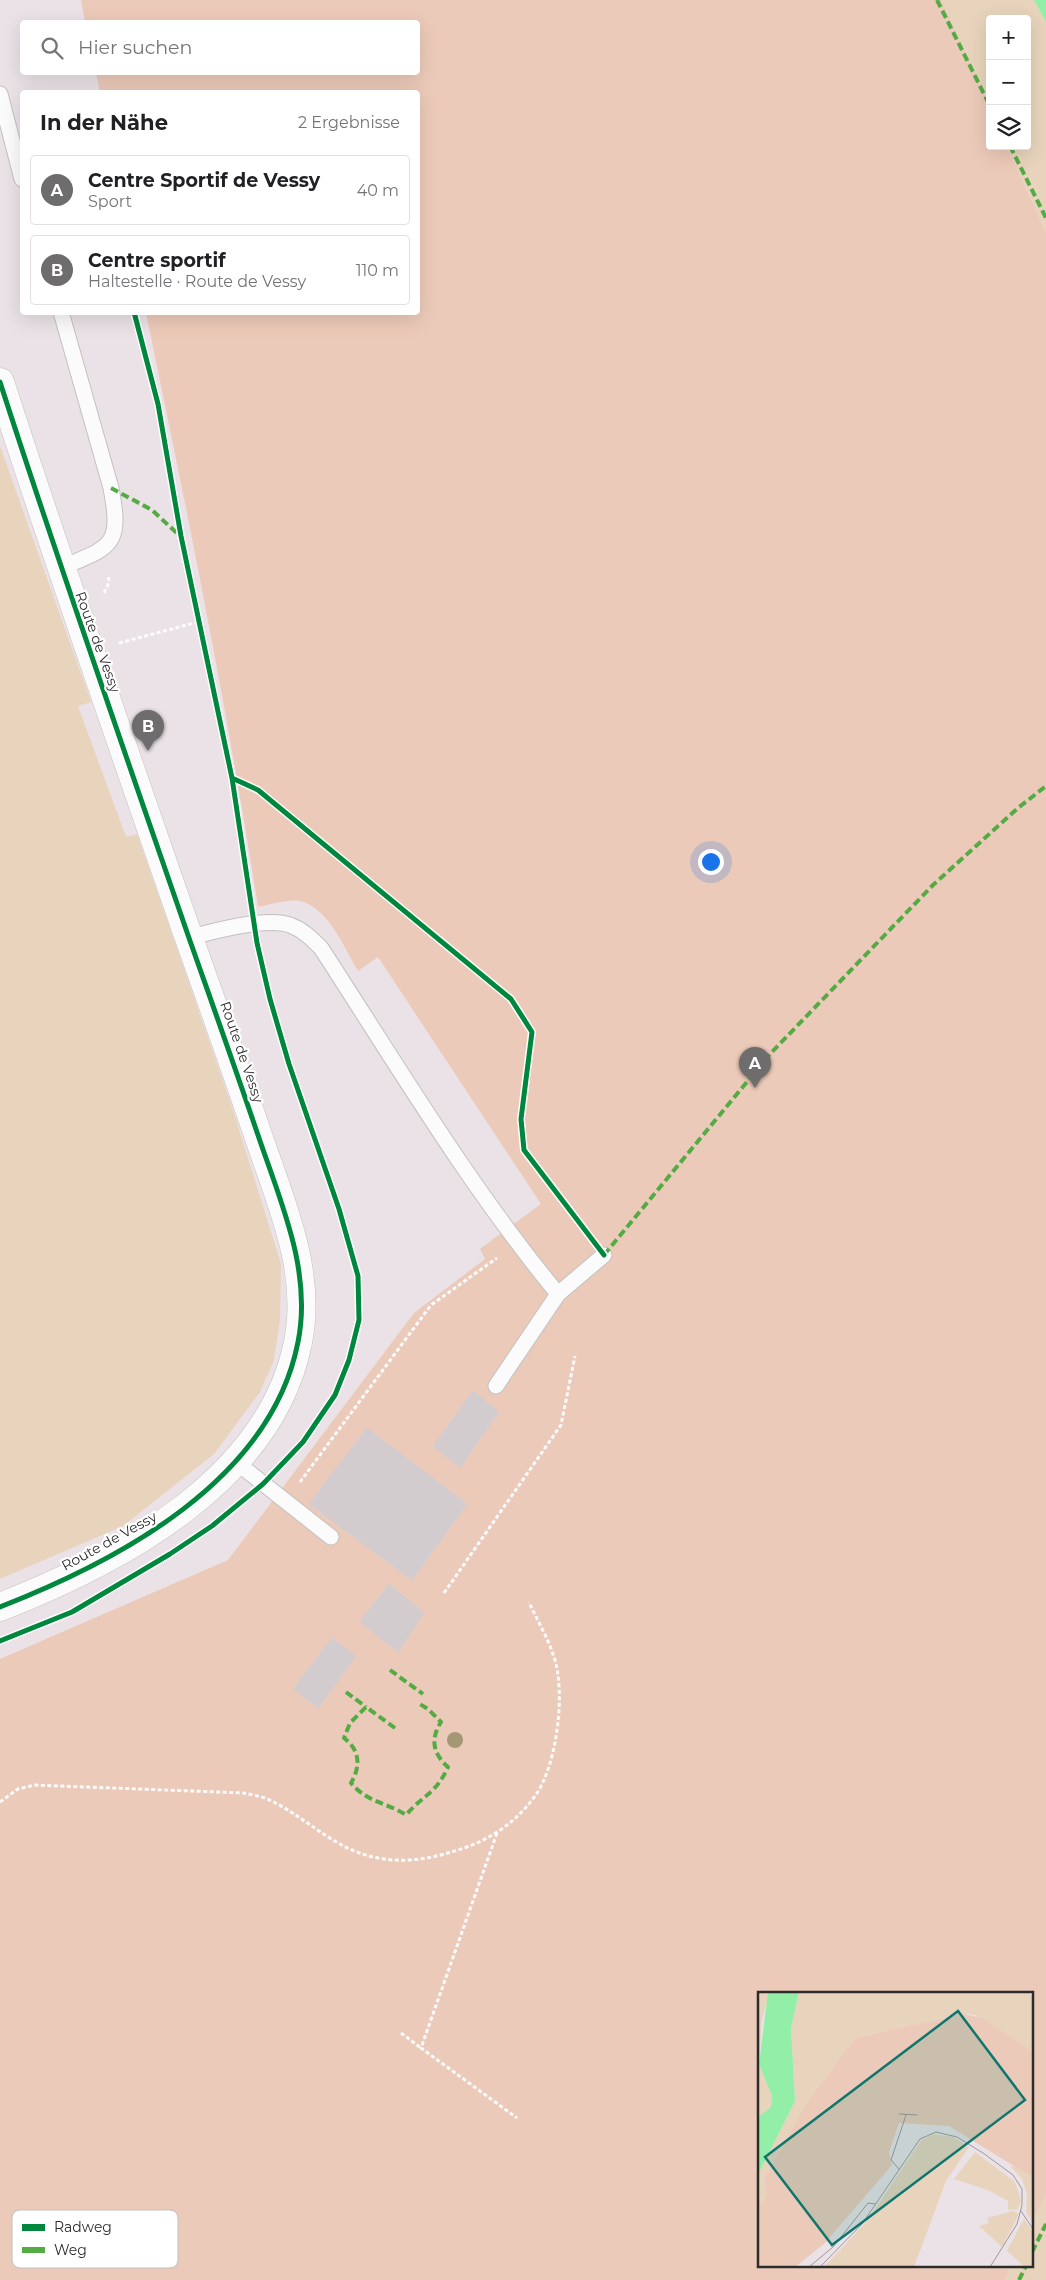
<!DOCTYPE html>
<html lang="de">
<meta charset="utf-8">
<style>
body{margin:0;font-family:Montserrat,sans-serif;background:#f2f2f2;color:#202124}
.controls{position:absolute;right:15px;top:15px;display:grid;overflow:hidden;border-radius:5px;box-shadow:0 5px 20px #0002}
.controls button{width:45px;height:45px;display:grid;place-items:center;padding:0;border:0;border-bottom:1px solid #e0e0e0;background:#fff;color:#202124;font:25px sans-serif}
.you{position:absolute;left:710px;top:861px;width:18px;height:18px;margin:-12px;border:4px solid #fff;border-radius:50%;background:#1a73e8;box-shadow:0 0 0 8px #1a73e833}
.badge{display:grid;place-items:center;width:32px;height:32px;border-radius:50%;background:#6e6c6d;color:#fff;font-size:16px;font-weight:700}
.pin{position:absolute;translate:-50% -41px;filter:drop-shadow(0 1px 2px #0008)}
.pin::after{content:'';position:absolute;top:26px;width:18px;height:15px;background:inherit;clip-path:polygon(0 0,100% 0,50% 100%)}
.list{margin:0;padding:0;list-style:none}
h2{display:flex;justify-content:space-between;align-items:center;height:65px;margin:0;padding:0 20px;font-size:21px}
h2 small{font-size:16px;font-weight:400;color:#757577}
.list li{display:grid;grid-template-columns:32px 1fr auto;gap:15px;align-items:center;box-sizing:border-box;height:70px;margin:0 10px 10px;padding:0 10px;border:1px solid #e0e0e0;border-radius:5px}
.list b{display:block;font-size:19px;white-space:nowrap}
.list p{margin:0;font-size:16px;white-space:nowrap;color:#757577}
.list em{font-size:16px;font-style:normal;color:#757577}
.icon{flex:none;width:28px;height:28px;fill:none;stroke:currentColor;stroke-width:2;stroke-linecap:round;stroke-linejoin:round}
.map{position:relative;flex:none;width:1046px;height:2280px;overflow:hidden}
.search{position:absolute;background:#fff;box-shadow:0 5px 20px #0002;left:20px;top:20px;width:400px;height:55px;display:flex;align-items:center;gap:12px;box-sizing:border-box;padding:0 18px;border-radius:5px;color:#757577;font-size:19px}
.panel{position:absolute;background:#fff;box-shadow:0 5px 20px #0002;left:20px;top:90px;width:400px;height:225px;border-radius:5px}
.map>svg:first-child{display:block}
.green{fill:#e8d4bc}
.pitch{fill:#eccab9}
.water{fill:#93efa8}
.building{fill:#d2cccf;stroke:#d5ced1}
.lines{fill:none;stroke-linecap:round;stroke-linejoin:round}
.lane-casing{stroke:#c2c1c2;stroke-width:17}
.secondary-casing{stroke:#c2c1c2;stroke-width:29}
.path{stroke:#fcfbfb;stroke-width:3;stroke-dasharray:4 2.5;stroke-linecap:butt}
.lane{stroke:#fcfbfb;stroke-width:15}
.secondary{stroke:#fcfbfb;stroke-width:28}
.quiet{stroke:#54ab44;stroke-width:4;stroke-dasharray:8 4;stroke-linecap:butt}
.cycleway-casing{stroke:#fff;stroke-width:8}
.cycleway{stroke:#00873e;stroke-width:5}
.tree{fill:#a59775}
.labels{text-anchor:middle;stroke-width:4.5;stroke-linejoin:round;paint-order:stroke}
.street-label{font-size:14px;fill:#2c2c2c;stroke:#fff}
.inset-road{fill:none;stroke:#9e999c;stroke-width:1}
.view{fill:#0f766e;fill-opacity:0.15;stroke:#0f766e;stroke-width:2.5}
.inset-edge{fill:none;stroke:#2c2c2c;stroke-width:2.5}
.key{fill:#fff;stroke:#c0c0c0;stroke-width:1}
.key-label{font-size:14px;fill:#2c2c2c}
</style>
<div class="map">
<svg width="1046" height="2280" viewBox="0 0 1046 2280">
<rect width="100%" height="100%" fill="#eae2e6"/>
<path class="green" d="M942 0H1034L1046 22V233L1007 146H1027V19H990V107Z
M0 446 91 702 78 706 126 837 137 834 232 1107 281 1264 280 1320 274 1360 260 1392 214 1454 123 1526 0 1579Z
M1046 2194V2280H1005L1011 2266H1032V2223Z"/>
<path class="pitch" d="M81 0H942L990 107V146H1007L1046 233V2194L1032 2223V1994H760V2266H1011L1005 2280H0V1659L228 1560 414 1313 485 1259 480 1249 541 1204 378 957 358 971C344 948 329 908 300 901 291 899 268 905 258 907 227 707 187 510 146 313L418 312V92H100L96 73 418 72V22H85Z"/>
<path class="water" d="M1034 0H1046V22Z"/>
<path class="building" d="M473 1391 499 1412 460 1467 433 1446Z
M367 1428 467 1504 412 1580 309 1504Z
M389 1584 424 1613 398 1652 360 1622Z
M332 1638 356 1656 318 1708 293 1689Z"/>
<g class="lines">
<g class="lane-casing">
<path id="lane" d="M0 94 22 179
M60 568C112 547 122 546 111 488L61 312
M189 938C213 931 267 917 290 925 303 930 311 938 321 948 397 1065 469 1186 558 1294
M496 1386 558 1294 604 1255
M236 1462 331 1537"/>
</g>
<g class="secondary-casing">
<path id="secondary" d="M0 382C60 568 125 753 189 938 213 1006 237 1073 260 1141 282 1205 312 1273 298 1342 271 1480 120 1560 0 1607"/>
</g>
<path class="path" d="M104 593 108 585 109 575
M119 643 198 622
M300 1482 431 1305 497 1258
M444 1593 561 1425 575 1356
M0 1802 18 1789 35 1785 243 1793C250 1794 258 1796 265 1798 305 1815 333 1850 378 1858 409 1864 438 1857 467 1847 494 1837 518 1820 535 1796 557 1766 566 1692 554 1657 548 1638 537 1620 529 1602
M497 1833 421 2048 517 2118
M401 2033 421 2048"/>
<use href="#lane" class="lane"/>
<use href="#secondary" class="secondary"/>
<path class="quiet" d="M937 0 990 106
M1010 146 1046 218
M111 488 152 510 180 536
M604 1255 770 1054 933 885 1018 808 1046 786
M390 1670 423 1694
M346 1692 366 1707
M395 1728 366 1707 350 1723 344 1738C360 1750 361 1766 351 1783 368 1803 386 1802 406 1815 423 1795 436 1794 448 1767 433 1754 430 1739 441 1722L428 1709 418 1703
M1032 2252 1046 2224
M1019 2280 1026 2266"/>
<g class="cycleway-casing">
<path id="cycleway" d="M0 382C60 568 125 753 189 938 213 1006 237 1073 260 1141 282 1205 312 1273 298 1342 271 1480 120 1560 0 1607
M232 778 258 790 511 999 532 1032 521 1119 524 1150 604 1255
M0 1641 72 1612 170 1554 212 1526 263 1484 303 1442 335 1395 349 1360 359 1320 358 1276 339 1209 289 1064 270 999 257 943 232 778 181 536 158 404 134 312"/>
</g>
<use href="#cycleway" class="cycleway"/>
</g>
<circle class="tree" cx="455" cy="1740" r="8"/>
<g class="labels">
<g class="street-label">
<text transform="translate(98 642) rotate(70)" y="5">Route de Vessy</text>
<text transform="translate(242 1052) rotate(71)" y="5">Route de Vessy</text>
<text transform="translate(109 1541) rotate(-29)" y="5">Route de Vessy</text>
</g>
</g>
<g transform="translate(758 1992)">
<rect width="275" height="275" fill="#eae2e6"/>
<path d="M0 0H10L11 4 4 27 1 72 14 104 13 115 0 125ZM41 0H270L275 6V60L217 23 205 22 97 46 47 113 6 187 9 203 5 211H0V183L37 109 33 36ZM175 142 195 145 211 155 188 189 156 275H66L109 229 163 149ZM217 160 257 190 263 209 260 217 250 218V209L230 198 196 187ZM256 174 274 185 275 232 268 220 269 202 264 187 253 175ZM255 219 260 221 259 226 244 255 221 234 231 231 229 226ZM266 227 275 240V275H267L249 259Z" fill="#e8d4bc"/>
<path d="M205 22 225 26 275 60V198L274 185 191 134 141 131 131 160 134 173 66 252 37 275H0V211H5L9 203 6 187 47 113 97 46Z" fill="#eccab9"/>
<path d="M10 0H41L33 36 37 109 0 183V125L13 115 14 104 1 72Z" fill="#93efa8"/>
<path class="inset-road" d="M141 122 159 123M141 177 133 168 148 123M263 219 275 237M51 275 75 255 110 211 118 212M62 275 104 232 162 147 178 140 199 145 225 161 255 183 264 197V213L259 232 232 275"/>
<path class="view" d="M200 19 267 108 74 253 7 165Z"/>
<rect width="275" height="275" class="inset-edge"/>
</g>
<rect x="12" y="2210" width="166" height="58" rx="8" class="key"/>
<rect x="22" y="2224" width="23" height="7" fill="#00873e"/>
<rect x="22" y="2247" width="23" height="6" fill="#54ab44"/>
<g class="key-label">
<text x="54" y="2232">Radweg</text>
<text x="54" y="2255">Weg</text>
</g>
</svg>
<div class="controls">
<button>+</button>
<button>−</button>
<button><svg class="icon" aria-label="layers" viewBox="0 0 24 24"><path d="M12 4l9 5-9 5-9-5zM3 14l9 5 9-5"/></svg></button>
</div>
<div class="you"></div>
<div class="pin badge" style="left:755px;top:1088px">A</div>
<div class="pin badge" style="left:148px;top:751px">B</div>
<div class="search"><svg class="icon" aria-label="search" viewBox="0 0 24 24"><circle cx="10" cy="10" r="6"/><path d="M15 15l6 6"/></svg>Hier suchen</div>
<section class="panel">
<h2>In der Nähe<small>2 Ergebnisse</small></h2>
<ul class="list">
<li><span class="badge">A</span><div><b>Centre Sportif de Vessy</b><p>Sport</p></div><em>40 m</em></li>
<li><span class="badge">B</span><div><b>Centre sportif</b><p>Haltestelle · Route de Vessy</p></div><em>110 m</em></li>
</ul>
</section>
</div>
